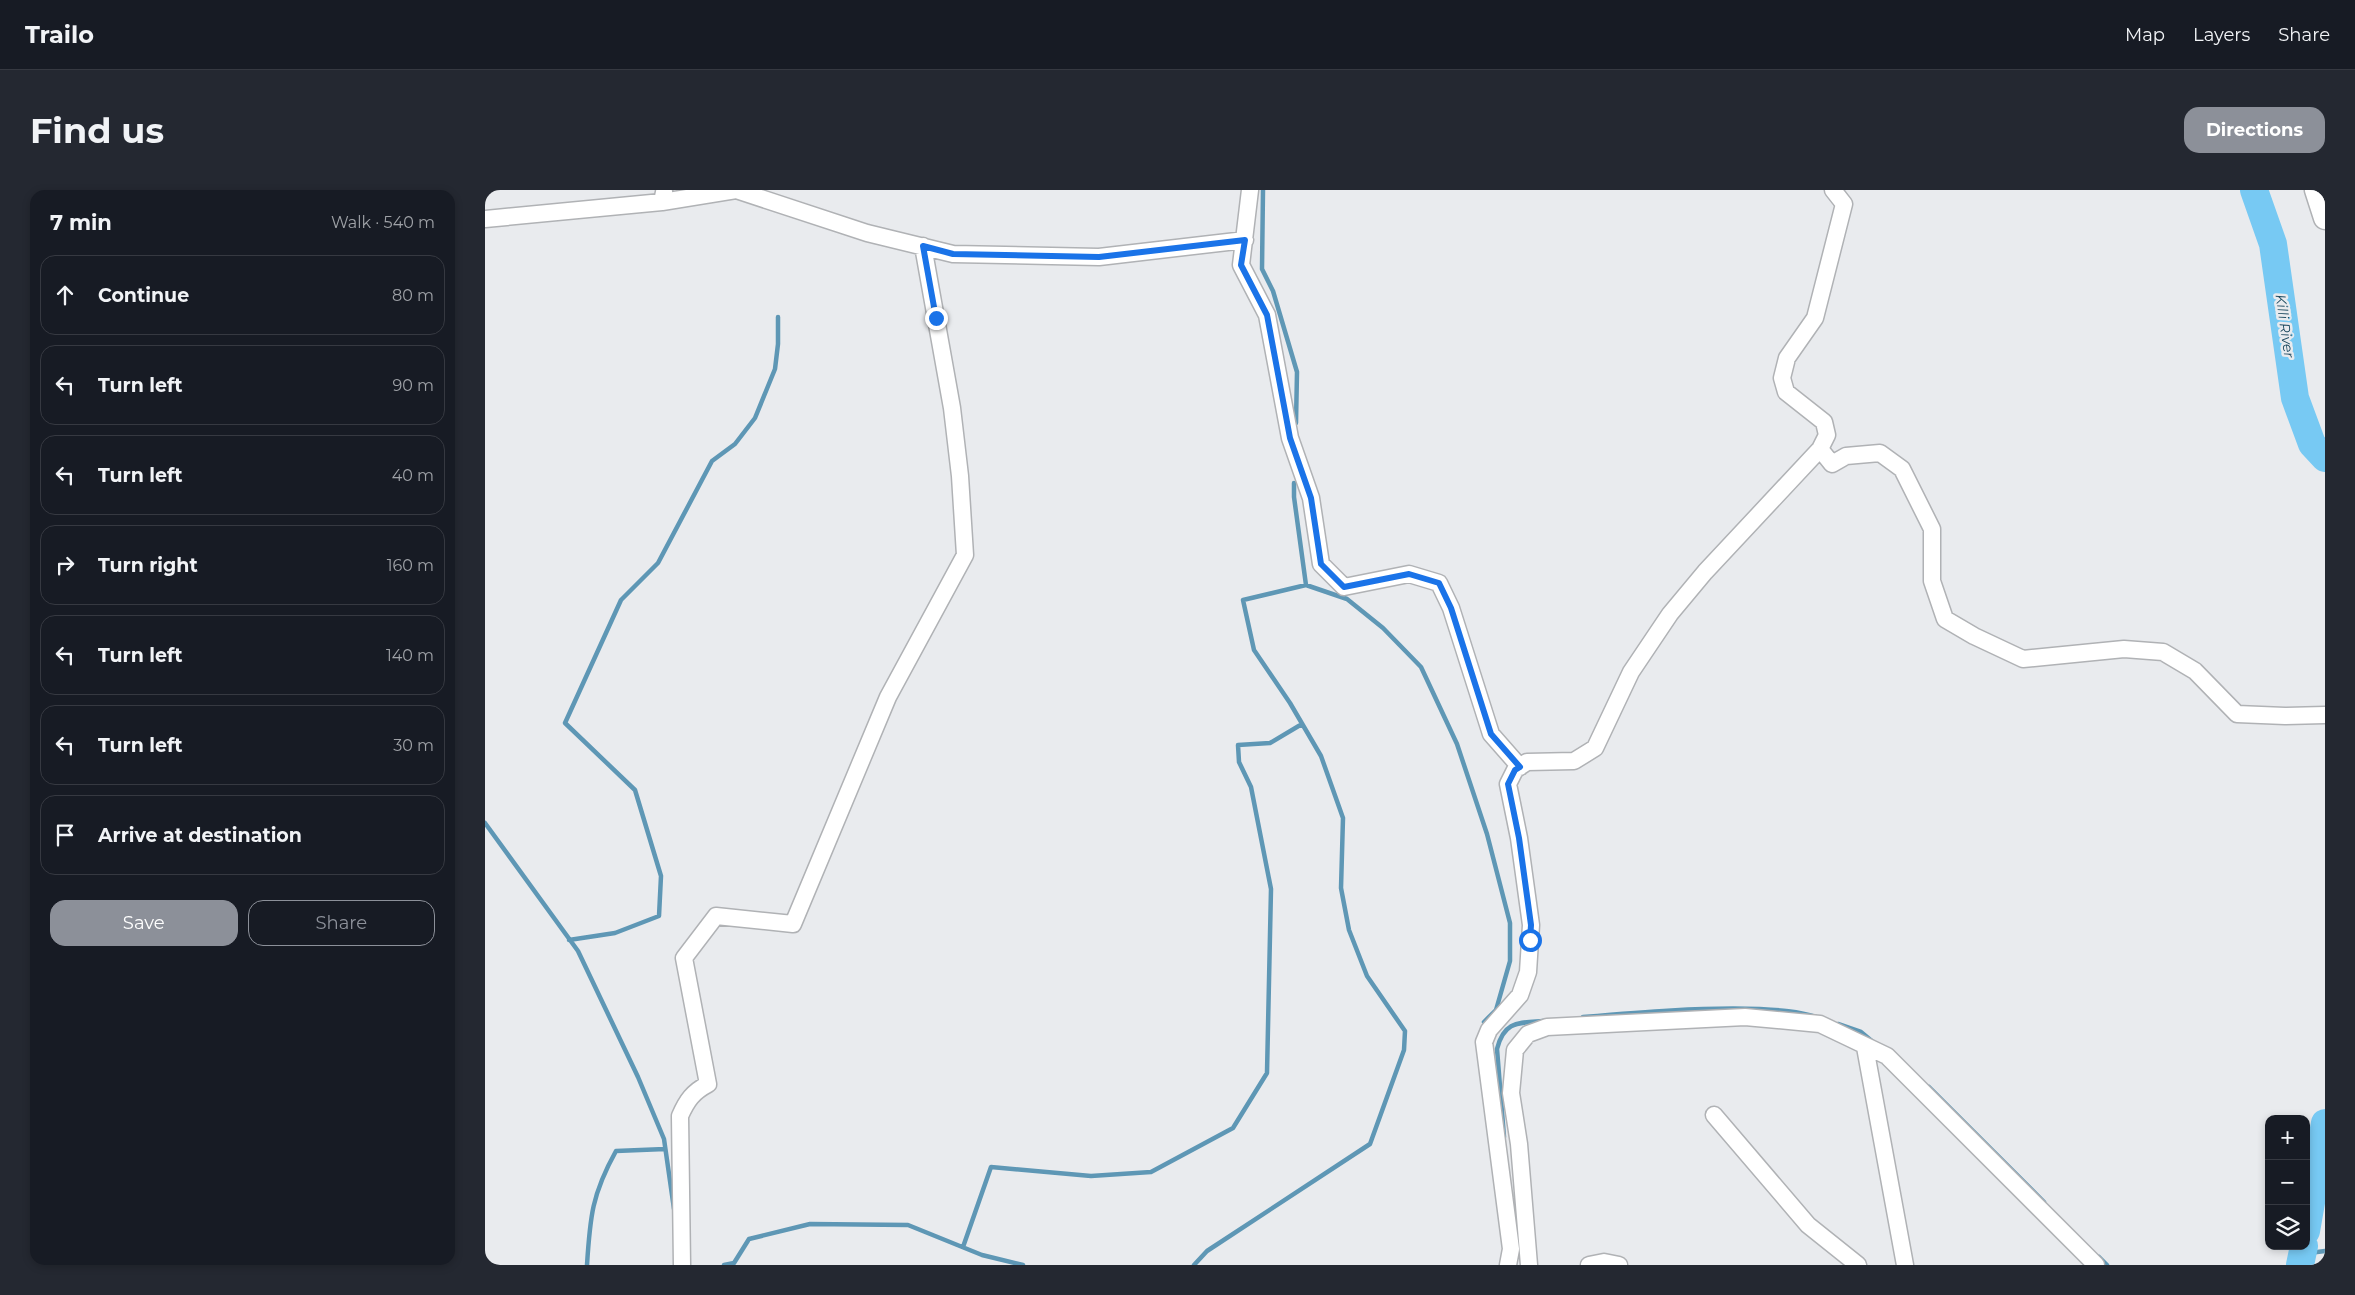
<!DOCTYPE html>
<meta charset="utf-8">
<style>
body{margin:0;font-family:Montserrat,sans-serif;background:#242831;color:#f1f3f6}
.controls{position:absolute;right:15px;bottom:15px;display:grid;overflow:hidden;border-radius:10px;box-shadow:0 2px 8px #0003}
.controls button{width:45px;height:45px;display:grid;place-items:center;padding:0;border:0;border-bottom:1px solid #363941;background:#171b24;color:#f1f3f6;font:25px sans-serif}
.stop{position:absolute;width:15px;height:15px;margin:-11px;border:4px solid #1a73e8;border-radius:50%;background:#fff}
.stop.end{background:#1a73e8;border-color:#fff;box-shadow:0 1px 5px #0008}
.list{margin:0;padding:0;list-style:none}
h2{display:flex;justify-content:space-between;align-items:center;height:65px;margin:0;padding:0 20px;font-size:21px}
h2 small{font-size:16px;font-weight:400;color:#9ea1a6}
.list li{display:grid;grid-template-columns:32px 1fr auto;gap:15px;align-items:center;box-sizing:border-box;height:80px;margin:0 10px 10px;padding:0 10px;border:1px solid #363941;border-radius:15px}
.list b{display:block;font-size:19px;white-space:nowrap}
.list em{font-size:16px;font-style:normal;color:#9ea1a6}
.actions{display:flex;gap:10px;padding:15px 20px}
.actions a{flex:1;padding:11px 0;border:1px solid #8c9099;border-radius:15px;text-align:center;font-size:18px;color:#8c9099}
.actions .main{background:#8c9099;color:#fff}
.icon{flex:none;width:28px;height:28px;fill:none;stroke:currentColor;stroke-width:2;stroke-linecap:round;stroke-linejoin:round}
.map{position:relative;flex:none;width:1840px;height:1075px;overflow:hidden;border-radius:15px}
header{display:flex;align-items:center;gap:30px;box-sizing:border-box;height:70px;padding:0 25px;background:#171b24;border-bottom:1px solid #363941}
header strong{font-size:24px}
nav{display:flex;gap:28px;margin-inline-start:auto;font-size:18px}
.intro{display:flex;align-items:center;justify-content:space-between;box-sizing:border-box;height:120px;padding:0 30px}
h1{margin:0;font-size:35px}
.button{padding:12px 22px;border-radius:15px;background:#8c9099;color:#fff;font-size:18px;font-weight:700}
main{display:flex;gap:30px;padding:0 30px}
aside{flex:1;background:#171b24;border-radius:15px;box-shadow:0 2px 8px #0003}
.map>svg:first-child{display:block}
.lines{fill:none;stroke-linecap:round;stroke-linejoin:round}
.stream{stroke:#5e97b5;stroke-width:4.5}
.river{stroke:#77c9f3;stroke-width:28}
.minor-casing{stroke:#b0b2b5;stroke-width:19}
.secondary-casing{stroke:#b0b2b5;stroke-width:25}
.minor{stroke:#fff;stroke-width:16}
.secondary{stroke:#fff;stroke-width:22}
.route{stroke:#1a73e8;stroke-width:6}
.labels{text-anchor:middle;stroke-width:5;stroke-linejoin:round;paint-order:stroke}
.water-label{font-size:14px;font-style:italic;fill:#19475d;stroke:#e9ebee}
</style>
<header>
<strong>Trailo</strong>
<nav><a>Map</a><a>Layers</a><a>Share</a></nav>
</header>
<div class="intro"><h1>Find us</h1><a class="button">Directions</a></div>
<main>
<aside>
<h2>7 min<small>Walk · 540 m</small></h2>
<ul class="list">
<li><svg class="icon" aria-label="ahead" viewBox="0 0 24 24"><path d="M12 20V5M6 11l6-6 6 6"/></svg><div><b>Continue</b></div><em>80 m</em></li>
<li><svg class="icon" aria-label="left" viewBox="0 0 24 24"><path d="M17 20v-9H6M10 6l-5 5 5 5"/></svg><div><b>Turn left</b></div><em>90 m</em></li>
<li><svg class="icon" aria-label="left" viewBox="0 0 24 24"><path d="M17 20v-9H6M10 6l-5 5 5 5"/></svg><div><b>Turn left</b></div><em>40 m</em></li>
<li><svg class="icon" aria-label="right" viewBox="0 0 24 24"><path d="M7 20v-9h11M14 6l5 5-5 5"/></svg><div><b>Turn right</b></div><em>160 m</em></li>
<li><svg class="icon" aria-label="left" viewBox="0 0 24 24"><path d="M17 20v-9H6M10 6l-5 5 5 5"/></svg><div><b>Turn left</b></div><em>140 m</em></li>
<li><svg class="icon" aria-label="left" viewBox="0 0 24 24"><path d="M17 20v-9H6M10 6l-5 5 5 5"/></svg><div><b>Turn left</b></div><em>30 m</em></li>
<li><svg class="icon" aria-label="arrive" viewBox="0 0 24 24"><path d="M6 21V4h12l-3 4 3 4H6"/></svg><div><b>Arrive at destination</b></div></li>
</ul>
<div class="actions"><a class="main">Save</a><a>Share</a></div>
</aside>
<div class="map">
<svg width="1840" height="1075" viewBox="0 0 1840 1075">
<rect width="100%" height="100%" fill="#e9ebee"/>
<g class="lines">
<path class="stream" d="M778 0 777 79 788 101 812 182 811 233
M809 293V307L821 395
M0 633 93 761 153 887 179 949 189 1019
M84 750 130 743 174 726 176 686 150 600 80 533 136 410 173 373 227 271 250 254 270 228 290 179 293 154V127
M1098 827C1157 822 1216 817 1275 819 1294 820 1313 821 1331 827
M1353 834 1376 842 1388 852
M1444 897 1559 1012
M1019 947 1012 859C1019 831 1033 833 1058 831
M478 1057 506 977 606 986 666 982 748 938 782 883 786 699 766 597 754 572 753 555 785 553 817 534
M1817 1064 1840 1061
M1614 1067 1622 1075
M102 1075C105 1027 107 1004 131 961L180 959
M239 1075 249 1073 264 1049 325 1034 423 1035 497 1065 538 1075
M709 1075 722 1061 885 954 919 860 920 841 882 786 864 740 856 698 858 628 836 566 805 513 769 460 758 410 821 395 862 409 898 438 936 477 972 554 1002 644 1025 733V771L1011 820 999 832"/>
<path class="river" d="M1769 0 1788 54 1810 208 1827 254 1840 268
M1821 1041 1840 933
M1815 1075 1819 1056"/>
<g class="minor-casing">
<path id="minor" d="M765 0 756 75 782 125 805 248 826 308 836 374 859 397 924 384 954 393 966 418 1006 544 1035 577
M177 12 251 0 382 43 468 64 614 67 760 50
M0 29 177 12 179 2
M1335 259 1347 274 1361 266 1395 263 1417 279 1447 339V391L1460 429 1489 446 1538 469 1639 459 1678 462 1710 481 1752 524 1800 526 1840 525
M1380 857 1420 1075
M1229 925 1323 1035 1373 1075
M197 1075 195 926C202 910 208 902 223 894L199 768 231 726 308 734 403 507 480 365 475 286 467 218 438 56
M1023 1075 1026 1059 999 852 1004 840 1035 805 1043 782 1046 735 1034 648 1023 594 1030 580 1042 572 1089 571 1110 558 1146 482 1185 424 1220 382 1335 259 1342 245 1339 232 1301 202 1297 188 1302 168 1330 128 1359 14 1348 0
M1044 1075 1034 954 1026 903 1030 860 1043 844 1062 837 1260 827 1335 834 1402 866 1611 1075
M1104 1075 1119 1072 1134 1075"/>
</g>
<g class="secondary-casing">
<path id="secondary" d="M1831 0 1840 28"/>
</g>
<use href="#minor" class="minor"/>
<use href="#secondary" class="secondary"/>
</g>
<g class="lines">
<path class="route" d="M451 128 438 56 468 64 614 67 760 50 756 75 782 125 805 248 826 308 836 374 859 397 924 384 954 393 966 418 1006 544 1035 577 1030 580 1023 594 1034 648 1046 735 1045 750"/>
</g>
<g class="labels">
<g class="water-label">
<text transform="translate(1800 136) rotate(82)" y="5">Killi River</text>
</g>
</g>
</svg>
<div class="controls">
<button>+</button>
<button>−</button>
<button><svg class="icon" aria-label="layers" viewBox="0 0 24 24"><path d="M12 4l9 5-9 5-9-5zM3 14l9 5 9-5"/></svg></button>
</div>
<div class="stop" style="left:1045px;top:750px"></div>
<div class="stop end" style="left:451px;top:128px"></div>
</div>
</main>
